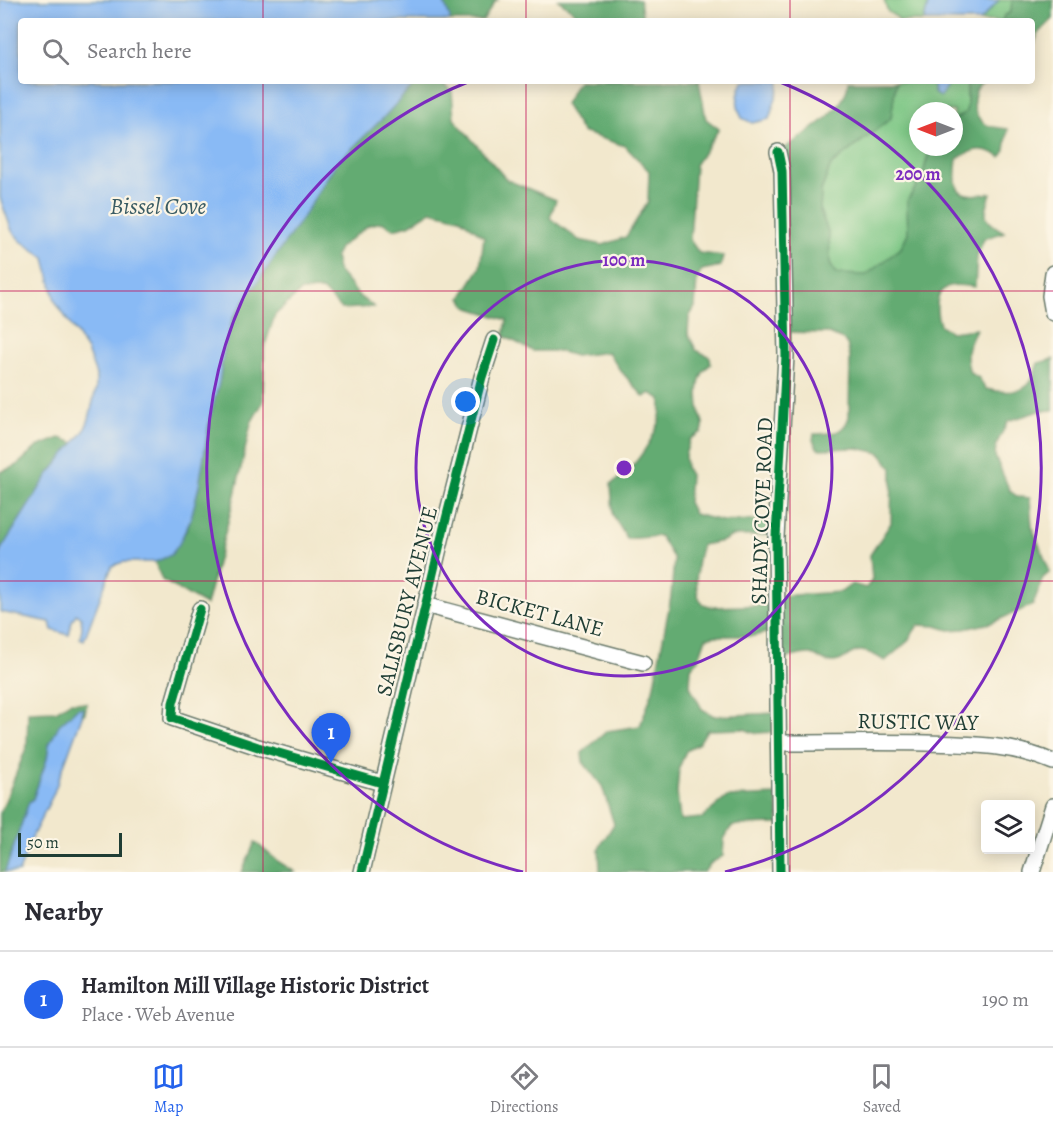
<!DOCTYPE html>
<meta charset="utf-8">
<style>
body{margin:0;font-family:Alegreya,serif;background:#f2f2f3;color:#2b2b33}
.controls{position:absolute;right:18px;bottom:18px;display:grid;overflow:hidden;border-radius:6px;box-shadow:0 3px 15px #0003}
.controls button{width:54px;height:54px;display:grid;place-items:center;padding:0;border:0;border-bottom:2px solid #e1e1e2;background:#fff;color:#2b2b33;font:30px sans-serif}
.compass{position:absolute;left:909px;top:102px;width:54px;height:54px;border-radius:50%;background:#fff;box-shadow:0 3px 15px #0003;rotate:270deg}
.scale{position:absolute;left:18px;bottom:15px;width:104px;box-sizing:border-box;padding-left:6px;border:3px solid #1f3d34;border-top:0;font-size:16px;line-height:21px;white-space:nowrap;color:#1f3d34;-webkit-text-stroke:4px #fcf5e5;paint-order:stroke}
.you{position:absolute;left:466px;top:402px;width:21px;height:21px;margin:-15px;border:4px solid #fff;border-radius:50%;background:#1a73e8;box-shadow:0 0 0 9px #1a73e833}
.badge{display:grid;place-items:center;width:39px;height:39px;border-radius:50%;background:#2563eb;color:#fff;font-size:20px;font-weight:700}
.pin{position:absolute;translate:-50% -50px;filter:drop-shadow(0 2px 3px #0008)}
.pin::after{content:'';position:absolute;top:32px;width:21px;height:18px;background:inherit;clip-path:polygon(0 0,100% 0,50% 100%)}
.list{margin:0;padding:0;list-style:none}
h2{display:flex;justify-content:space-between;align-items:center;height:78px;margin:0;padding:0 24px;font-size:26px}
h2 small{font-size:20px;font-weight:400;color:#7c7c81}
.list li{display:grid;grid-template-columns:39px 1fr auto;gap:18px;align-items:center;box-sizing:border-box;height:96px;padding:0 24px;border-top:2px solid #e1e1e2}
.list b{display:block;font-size:22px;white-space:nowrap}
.list p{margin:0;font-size:20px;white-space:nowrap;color:#7c7c81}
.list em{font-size:20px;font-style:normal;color:#7c7c81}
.icon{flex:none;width:33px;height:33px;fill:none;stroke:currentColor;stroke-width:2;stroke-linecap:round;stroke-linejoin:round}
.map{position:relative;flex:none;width:1053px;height:872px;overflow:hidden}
.search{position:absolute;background:#fff;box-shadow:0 3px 15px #0003;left:18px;right:18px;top:18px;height:66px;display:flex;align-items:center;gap:15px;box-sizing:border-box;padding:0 21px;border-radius:6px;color:#7c7c81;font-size:22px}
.sheet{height:174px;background:#fff}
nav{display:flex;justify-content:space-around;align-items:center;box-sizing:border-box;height:84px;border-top:2px solid #e1e1e2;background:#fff;font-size:16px;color:#7c7c81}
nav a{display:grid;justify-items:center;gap:3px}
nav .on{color:#2563eb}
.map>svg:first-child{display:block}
.green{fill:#7bc684;stroke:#4d825c;stroke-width:1.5}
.forest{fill:#64ab72;stroke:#427453;stroke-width:1.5}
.water{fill:#89baf5;stroke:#547c94;stroke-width:1.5}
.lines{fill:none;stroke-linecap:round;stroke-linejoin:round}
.street-casing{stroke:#69796a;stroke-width:18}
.street{stroke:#fff;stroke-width:15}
.cycleway-casing{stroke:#fcf5e5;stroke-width:13}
.cycleway{stroke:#00873e;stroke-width:9}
.grid{fill:none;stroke:#c2185b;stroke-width:1.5;stroke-opacity:0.55}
.ring{fill:none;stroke:#7b2cbf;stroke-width:3}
.labels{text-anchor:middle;stroke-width:4.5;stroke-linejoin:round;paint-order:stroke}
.street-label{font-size:22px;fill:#1f3d34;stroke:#fcf5e5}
.water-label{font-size:24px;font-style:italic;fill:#3a5c64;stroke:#fcf5e5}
.centre{fill:#7b2cbf;stroke:#fcf5e5;stroke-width:3}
.ring-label{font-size:18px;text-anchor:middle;font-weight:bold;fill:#7b2cbf;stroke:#fcf5e5;stroke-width:4.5;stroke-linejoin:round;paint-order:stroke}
</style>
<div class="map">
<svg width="1053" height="872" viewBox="0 0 1053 872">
<rect width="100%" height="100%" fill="#fcf5e5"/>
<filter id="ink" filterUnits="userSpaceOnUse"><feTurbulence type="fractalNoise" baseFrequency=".0167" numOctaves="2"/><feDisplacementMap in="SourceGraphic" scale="12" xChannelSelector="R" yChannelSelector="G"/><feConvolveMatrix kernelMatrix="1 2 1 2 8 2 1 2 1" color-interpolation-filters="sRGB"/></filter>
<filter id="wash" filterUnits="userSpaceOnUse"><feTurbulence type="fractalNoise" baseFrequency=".008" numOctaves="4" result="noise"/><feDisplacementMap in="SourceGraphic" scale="24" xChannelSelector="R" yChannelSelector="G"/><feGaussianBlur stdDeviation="1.35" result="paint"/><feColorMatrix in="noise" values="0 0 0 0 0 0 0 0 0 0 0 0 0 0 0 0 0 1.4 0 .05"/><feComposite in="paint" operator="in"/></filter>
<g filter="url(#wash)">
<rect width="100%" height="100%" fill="#f2e8cd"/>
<path class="green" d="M884 0H929L924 21H899L898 18 888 12Z
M999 0H1012L1011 12 1004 16 1002 21H980Z
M896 81H932L934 93 940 97 950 81H968C965 92 969 100 966 112L954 120V111H918V147H934L929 152 922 178 907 201 908 233 901 248 866 276 836 274 830 264 829 234 820 211 821 191 831 165 891 118Z"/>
<path class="forest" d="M443 0H498L494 3 483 21H450Z
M558 0H640L643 21H581L571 9Z
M1012 0H1053V19L1038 34 1032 49V21H1002L1004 16 1011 12Z
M417 81H439L452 91 454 119 507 180 556 200 550 218 579 240 603 245 626 237 648 202 649 171 625 146 582 132 565 104 578 81H699L706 119 719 129 695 165 690 240 699 253 723 256 721 266 702 270 697 279 695 307 689 317 688 333 696 350 710 357 711 364C696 373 697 397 700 413 702 421 705 423 702 432L690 439 685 455 686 468 690 475 688 502 694 514 722 521 775 520 774 535 732 536 723 541 702 545C697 557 692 594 703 604 704 604 712 607 713 607L773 605 777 596 841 592 852 584 866 588 872 580 870 555 891 523 892 468 880 453 857 448 818 449 813 440 814 434C830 433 843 436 849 417L850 357 847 344 843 340 827 333 784 332 776 154C799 137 848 112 848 81H896L891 118 831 165 821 191 820 211 829 234 830 264 836 274 866 275 901 248 908 233 907 201 922 178 929 152 934 147H954V120L966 112C969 100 965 92 968 81H986C970 88 970 113 984 123 991 128 999 128 1008 129L1005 150 1001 157C983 146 974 148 957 159 953 193 957 198 991 193 984 216 981 219 1004 232L984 239 977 256 975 287C967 286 952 283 945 288 934 296 936 314 940 325L951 332 976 329C967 347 964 353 970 373L979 378 986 389C999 392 1023 395 1031 381 1034 376 1036 369 1038 363L1053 359V410L1039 411 1008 421 996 445 995 456 1010 491 1018 497 1030 498 1032 527 1050 572 1043 578 1033 605 991 623 964 629 949 630 936 626 918 625 907 642 885 661C847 637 854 664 828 662 822 661 817 655 811 654 801 653 787 659 778 660L775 631 753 636H714L706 638 699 658 691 668 690 686 702 709 714 716 776 713 777 732 754 733 744 729 707 730 699 743 686 751 679 768 677 792 680 820 702 818 727 797 777 795 779 824 737 825 731 827 724 839 723 856 711 863 704 872H600L599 848 614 824 602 786 583 762 582 753 607 731 640 726 653 690 671 597 674 559 660 536 627 539 613 515 611 484C633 470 649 446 659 423 661 416 661 406 661 399L650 393 644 397 620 370 608 352 575 356 559 351H533L504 336 507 320 467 307 461 298 480 268 484 237 460 218 431 211 409 225 393 229 382 222 369 225 339 248 335 256 338 271 360 297 374 307 342 309 322 290 301 291 275 315 264 348 263 402 251 423 235 495 206 605 162 580 155 562 171 555 186 531 191 518 199 486 210 418 219 383 224 349 233 318 335 165 383 118Z
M60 438 75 443 48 475 0 551V472L16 466 37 447Z
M70 702 87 703 85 713 82 716 83 708 49 744 47 759 33 799 29 802 5 872H0V814L27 746 28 712 56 711Z
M255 842 279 862 295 872H242Z"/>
<path class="water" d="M0 0H443L450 18V21H21V81H417L383 118 335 165 302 218 233 318 224 349 219 383 210 418 199 486 191 518 179 544 171 555 155 562H123L112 566 84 640 80 638 82 628 81 617 76 614 72 621 69 635 52 630 50 622 0 612V551L48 475 84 431 89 419 96 389V375L87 350 55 301 45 258 21 241 12 231 0 198Z
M929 0H999L980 21H924Z
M743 81H780L779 88 769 119 752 123 742 118C735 104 737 96 743 81Z
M932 81H950L940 97 934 93Z
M78 708H83L82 716 53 795 33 835 19 872H5L29 802 33 799 47 759 49 745 59 725Z"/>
</g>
<g filter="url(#ink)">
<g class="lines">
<g class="street-casing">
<path id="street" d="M778 152 782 171 786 356 776 537 780 872
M1053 273 1050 296 1053 313
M425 605 643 663
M200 609 173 703 172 718 258 747 382 783
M780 743C829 743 878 742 927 743 971 744 1012 744 1053 762
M362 872 445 523 482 377 494 340
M1032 872 1053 806"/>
</g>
<use href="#street" class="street"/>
<g class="cycleway-casing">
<path id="cycleway" d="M778 152 782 171 786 356 776 537 780 872
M200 609 173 703 172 718 258 747 382 783
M362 872 445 523 482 377 494 340"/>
</g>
<use href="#cycleway" class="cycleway"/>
</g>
</g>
<path class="grid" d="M263 0V21M526 0V21M790 0V21M263 81V872M526 81V872M790 81V872M0 291H1053M0 581H1053"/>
<g class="ring">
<circle cx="624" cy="468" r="208"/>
<path d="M523 872A416 416 0 0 1 468 82M780 82A416 416 0 0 1 725 872"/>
</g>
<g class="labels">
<g class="street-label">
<text transform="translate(761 511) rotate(-88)" y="8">SHADY COVE ROAD</text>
<text transform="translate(406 601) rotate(-76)" y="8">SALISBURY AVENUE</text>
<text transform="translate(540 612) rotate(15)" y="8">BICKET LANE</text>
<text transform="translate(918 721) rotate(1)" y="8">RUSTIC WAY</text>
</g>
<g class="water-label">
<text x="158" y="214">Bissel Cove</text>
</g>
</g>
<circle cx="624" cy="468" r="9" class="centre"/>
<g class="ring-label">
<text x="918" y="180">200 m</text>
<text x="624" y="266">100 m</text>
</g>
</svg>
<div class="controls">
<button><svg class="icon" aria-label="layers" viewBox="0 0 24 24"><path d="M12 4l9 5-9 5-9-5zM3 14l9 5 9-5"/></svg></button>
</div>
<svg class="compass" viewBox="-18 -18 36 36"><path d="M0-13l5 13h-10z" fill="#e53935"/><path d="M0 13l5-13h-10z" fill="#7c7c81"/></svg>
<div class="scale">50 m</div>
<div class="you"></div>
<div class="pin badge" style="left:331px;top:763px">1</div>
<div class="search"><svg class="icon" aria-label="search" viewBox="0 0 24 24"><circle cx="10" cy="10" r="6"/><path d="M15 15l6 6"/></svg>Search here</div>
</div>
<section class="sheet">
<h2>Nearby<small></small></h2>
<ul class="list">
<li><span class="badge">1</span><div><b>Hamilton Mill Village Historic District</b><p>Place · Web Avenue</p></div><em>190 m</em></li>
</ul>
</section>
<nav>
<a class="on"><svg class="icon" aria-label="map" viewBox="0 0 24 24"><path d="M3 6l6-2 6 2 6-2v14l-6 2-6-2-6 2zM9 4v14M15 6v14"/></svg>Map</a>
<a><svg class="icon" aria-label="directions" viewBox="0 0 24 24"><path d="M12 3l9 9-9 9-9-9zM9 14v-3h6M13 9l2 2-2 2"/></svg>Directions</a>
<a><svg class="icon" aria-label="saved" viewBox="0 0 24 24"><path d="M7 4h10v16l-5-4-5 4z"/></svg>Saved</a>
</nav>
